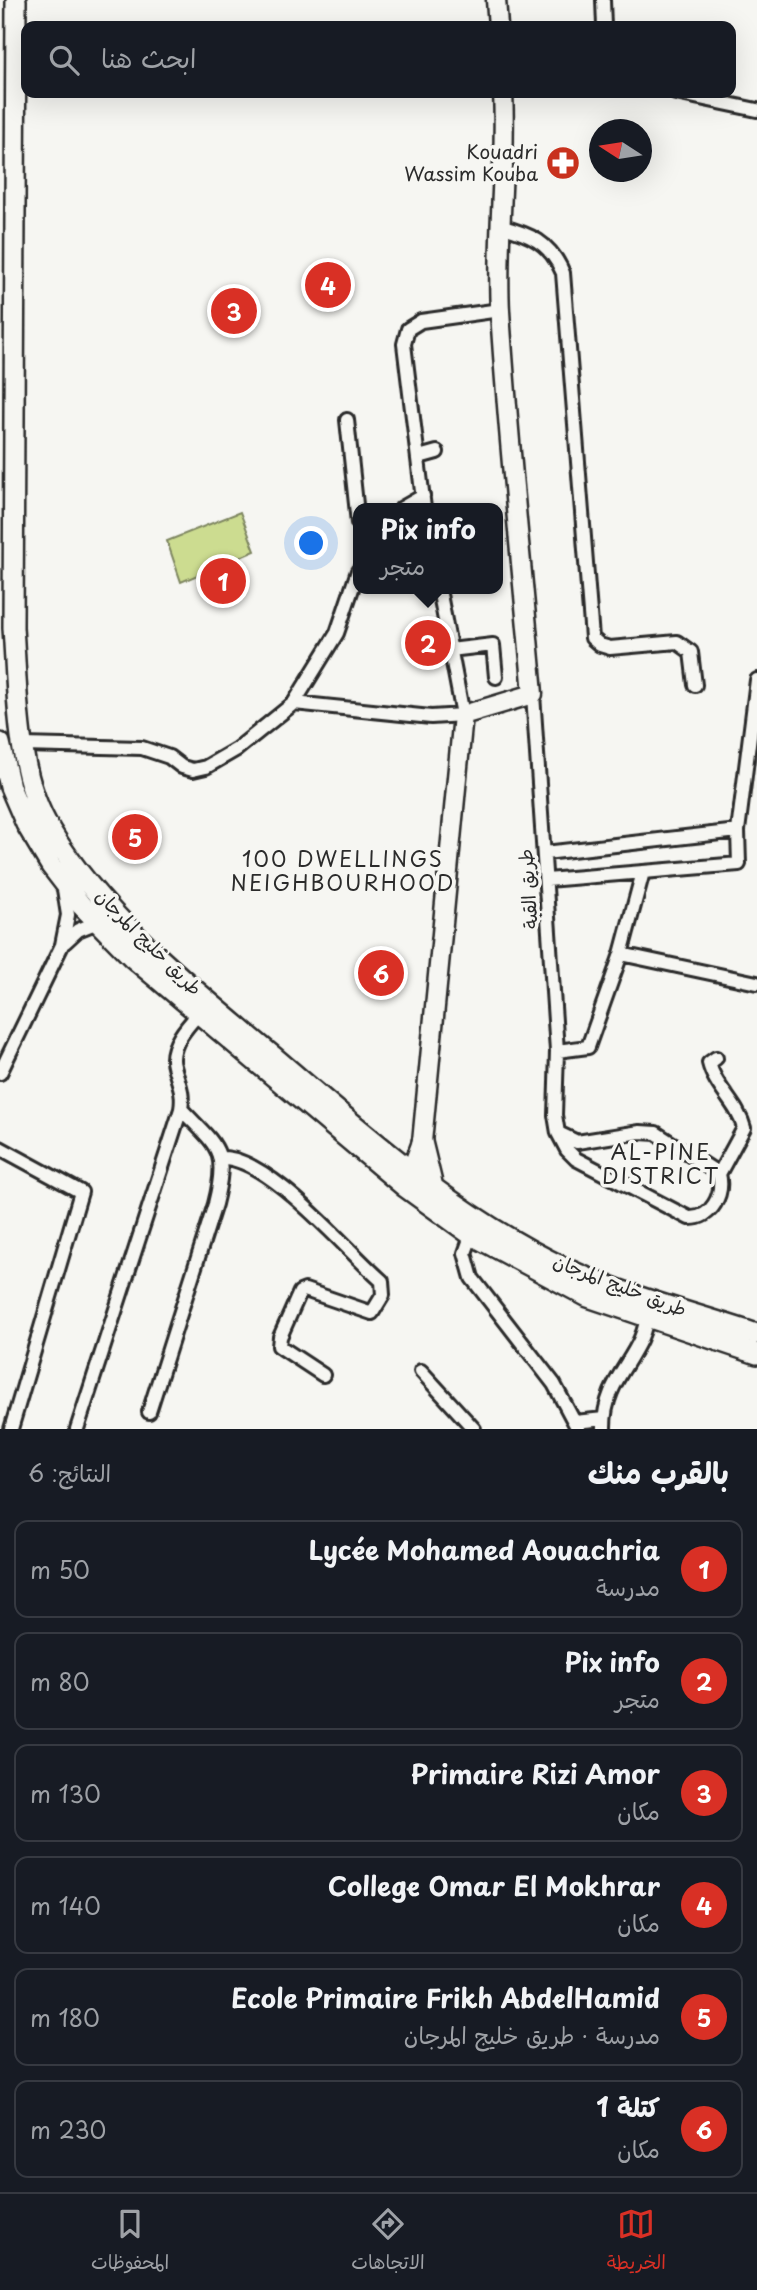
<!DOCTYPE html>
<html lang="ar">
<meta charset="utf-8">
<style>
body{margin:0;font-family:"Playpen Sans","Playpen Sans Arabic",sans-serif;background:#242831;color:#f1f3f6;direction:rtl}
.compass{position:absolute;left:589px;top:119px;width:63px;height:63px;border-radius:50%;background:#171b24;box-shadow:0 7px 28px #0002;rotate:282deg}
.you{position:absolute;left:312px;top:544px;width:24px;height:24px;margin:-18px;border:5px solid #fff;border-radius:50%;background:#1a73e8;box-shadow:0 0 0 10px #1a73e833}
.badge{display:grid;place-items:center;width:46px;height:46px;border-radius:50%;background:#d93025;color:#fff;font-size:23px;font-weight:700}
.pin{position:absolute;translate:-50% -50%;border:4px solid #fff;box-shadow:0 2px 7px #0006}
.popup{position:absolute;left:353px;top:503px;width:150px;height:91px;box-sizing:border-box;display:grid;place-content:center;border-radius:14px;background:#171b24;filter:drop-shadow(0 2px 5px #0005);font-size:23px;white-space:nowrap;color:#9ea1a6}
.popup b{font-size:26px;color:#f1f3f6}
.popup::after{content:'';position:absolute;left:50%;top:100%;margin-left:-14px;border:14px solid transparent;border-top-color:#171b24}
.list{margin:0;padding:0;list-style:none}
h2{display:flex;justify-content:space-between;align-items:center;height:91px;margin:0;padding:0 28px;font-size:30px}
h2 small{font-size:23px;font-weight:400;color:#9ea1a6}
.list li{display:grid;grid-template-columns:46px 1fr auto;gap:21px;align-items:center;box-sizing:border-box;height:98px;margin:0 14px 14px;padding:0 14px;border:2px solid #363941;border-radius:14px}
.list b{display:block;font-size:26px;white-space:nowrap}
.list p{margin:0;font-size:23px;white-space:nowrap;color:#9ea1a6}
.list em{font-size:23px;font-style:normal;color:#9ea1a6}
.icon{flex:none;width:38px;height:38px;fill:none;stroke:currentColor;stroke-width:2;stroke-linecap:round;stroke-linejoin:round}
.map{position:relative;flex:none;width:757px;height:1429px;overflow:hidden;direction:ltr}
.search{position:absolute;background:#171b24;box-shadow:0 7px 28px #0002;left:21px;right:21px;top:21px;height:77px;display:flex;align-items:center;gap:18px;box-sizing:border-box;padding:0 24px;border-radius:14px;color:#9ea1a6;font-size:26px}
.sheet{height:763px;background:#171b24}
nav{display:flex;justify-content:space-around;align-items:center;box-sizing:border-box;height:98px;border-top:2px solid #363941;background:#171b24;font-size:19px;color:#9ea1a6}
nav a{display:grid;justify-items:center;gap:4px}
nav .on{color:#d93025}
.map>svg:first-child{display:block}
.green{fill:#ccdc90;stroke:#7c845e;stroke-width:2}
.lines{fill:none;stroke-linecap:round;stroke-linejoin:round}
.street-casing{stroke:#2b2b2b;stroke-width:18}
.secondary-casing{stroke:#2b2b2b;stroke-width:23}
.primary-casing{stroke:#2b2b2b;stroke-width:24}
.street{stroke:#f6f6f2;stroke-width:12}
.secondary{stroke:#f6f6f2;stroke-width:18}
.primary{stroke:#f6f6f2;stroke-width:19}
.labels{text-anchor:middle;stroke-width:7;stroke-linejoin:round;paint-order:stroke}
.poi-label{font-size:19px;fill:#2b2b2b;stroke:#f6f6f2;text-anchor:end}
.street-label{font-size:19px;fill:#2b2b2b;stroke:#f6f6f2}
.neighbourhood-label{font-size:21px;letter-spacing:2px;fill:#2b2b2b;stroke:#f6f6f2}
</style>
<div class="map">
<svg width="757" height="1429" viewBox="0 0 757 1429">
<rect width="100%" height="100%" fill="#f6f6f2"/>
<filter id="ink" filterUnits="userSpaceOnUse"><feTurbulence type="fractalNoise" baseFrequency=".0143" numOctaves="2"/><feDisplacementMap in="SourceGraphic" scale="14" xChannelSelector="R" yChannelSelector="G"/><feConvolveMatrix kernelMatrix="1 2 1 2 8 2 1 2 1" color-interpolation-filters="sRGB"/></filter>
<g filter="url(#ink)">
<path class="green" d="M240 512 255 551 181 582 167 541Z"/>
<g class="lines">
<g class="street-casing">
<path id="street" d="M603 0 604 26
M676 93 757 110
M499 226C530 234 550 242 563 273L592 638 600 645 610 648 677 642 691 652 695 685
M347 420 358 523
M419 457 437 452
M402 508 423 496
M424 508 404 344 408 329 421 321 500 310
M450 650 493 645 496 677
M533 694 557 1051 555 1115 558 1133 567 1150 576 1159 689 1218C712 1219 724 1194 719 1174L656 1133 640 1132 577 1142 558 1133
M294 703 431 717 463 715 439 589
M23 745 142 748 169 757 182 767 193 770 206 767 237 749 294 703 337 633 358 571
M738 831 757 680
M545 853 738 831 739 864 547 880
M65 942 78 930 98 922
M621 954 757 983
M557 1051 588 1047 621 954 643 872
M716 1058 709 1063C715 1088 738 1104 744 1128L719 1174
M0 1073 62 945 68 915 64 889
M0 1148 81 1192 11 1429
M222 1158C269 1157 346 1250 382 1281L383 1295 372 1313 305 1290 300 1292 280 1337 279 1346 323 1375
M474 1228 465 1253 472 1278 554 1384 578 1429
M421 1371 474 1429
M149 1412 215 1204C229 1149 217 1147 181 1109
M575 1422 604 1419
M77 1429 181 1109C184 1091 178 1083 174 1066 168 1046 189 1024 202 1010
M604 1429C603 1375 646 1356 647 1311"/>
</g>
<g class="secondary-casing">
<path id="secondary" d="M496 0 498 26
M407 1182 422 1142 463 715 533 694C522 567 508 439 500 311 496 238 507 166 503 93"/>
</g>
<g class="primary-casing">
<path id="primary" d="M16 0 13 628C18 693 15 773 51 831 103 918 196 991 273 1056 365 1134 455 1216 565 1268 626 1296 694 1313 757 1334
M0 743 10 787 26 824 51 866 81 905 133 958 405 1187 470 1234 588 1297 757 1354
M422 1142 433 1187"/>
</g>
<use href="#street" class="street"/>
<use href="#secondary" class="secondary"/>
<use href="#primary" class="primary"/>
</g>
</g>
<defs>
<g id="pharmacy-disc" transform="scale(1.75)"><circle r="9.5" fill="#c8321e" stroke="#f6f6f2"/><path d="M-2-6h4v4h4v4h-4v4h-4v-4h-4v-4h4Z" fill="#fff"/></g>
</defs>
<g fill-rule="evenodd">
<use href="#pharmacy-disc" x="563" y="163"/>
</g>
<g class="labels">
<g class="poi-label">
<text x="538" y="159">Kouadri<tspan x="538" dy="22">Wassim Kouba</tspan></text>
</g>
<g class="street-label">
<text transform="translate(528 889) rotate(-94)" y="7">طريق القبة</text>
<text transform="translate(149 942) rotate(45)" y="7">طريق خليج المرجان</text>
<text transform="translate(620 1285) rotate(21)" y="7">طريق خليج المرجان</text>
</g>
<g class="neighbourhood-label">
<text x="343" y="867">100 DWELLINGS<tspan x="343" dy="24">NEIGHBOURHOOD</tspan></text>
<text x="661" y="1160">AL-PINE<tspan x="661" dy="24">DISTRICT</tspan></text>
</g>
</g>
</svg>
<svg class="compass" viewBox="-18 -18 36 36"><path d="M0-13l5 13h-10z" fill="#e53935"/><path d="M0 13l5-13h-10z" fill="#9ea1a6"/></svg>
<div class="you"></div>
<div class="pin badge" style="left:223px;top:581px">1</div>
<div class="pin badge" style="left:428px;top:643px">2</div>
<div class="popup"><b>Pix info</b>متجر</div>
<div class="pin badge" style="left:234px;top:311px">3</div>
<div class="pin badge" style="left:328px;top:285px">4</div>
<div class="pin badge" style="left:135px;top:837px">5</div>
<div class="pin badge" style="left:381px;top:973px">6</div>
<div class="search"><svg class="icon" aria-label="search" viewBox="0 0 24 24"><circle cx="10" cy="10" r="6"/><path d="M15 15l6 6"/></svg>ابحث هنا</div>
</div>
<section class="sheet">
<h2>بالقرب منك<small>النتائج: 6</small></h2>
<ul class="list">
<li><span class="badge">1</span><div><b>Lycée Mohamed Aouachria</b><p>مدرسة</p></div><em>50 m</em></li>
<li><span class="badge">2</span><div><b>Pix info</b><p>متجر</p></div><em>80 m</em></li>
<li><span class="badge">3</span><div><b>Primaire Rizi Amor</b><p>مكان</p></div><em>130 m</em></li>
<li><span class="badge">4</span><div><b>College Omar El Mokhrar</b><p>مكان</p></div><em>140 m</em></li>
<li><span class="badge">5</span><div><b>Ecole Primaire Frikh AbdelHamid</b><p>مدرسة · طريق خليج المرجان</p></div><em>180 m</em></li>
<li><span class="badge">6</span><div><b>كتلة 1</b><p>مكان</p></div><em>230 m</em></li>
</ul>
</section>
<nav>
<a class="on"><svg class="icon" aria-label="map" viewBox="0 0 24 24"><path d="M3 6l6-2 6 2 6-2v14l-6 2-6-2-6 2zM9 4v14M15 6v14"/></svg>الخريطة</a>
<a><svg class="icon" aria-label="directions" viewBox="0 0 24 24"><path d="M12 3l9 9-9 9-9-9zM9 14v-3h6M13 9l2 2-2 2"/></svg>الاتجاهات</a>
<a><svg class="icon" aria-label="saved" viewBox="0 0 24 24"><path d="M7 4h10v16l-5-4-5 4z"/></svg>المحفوظات</a>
</nav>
